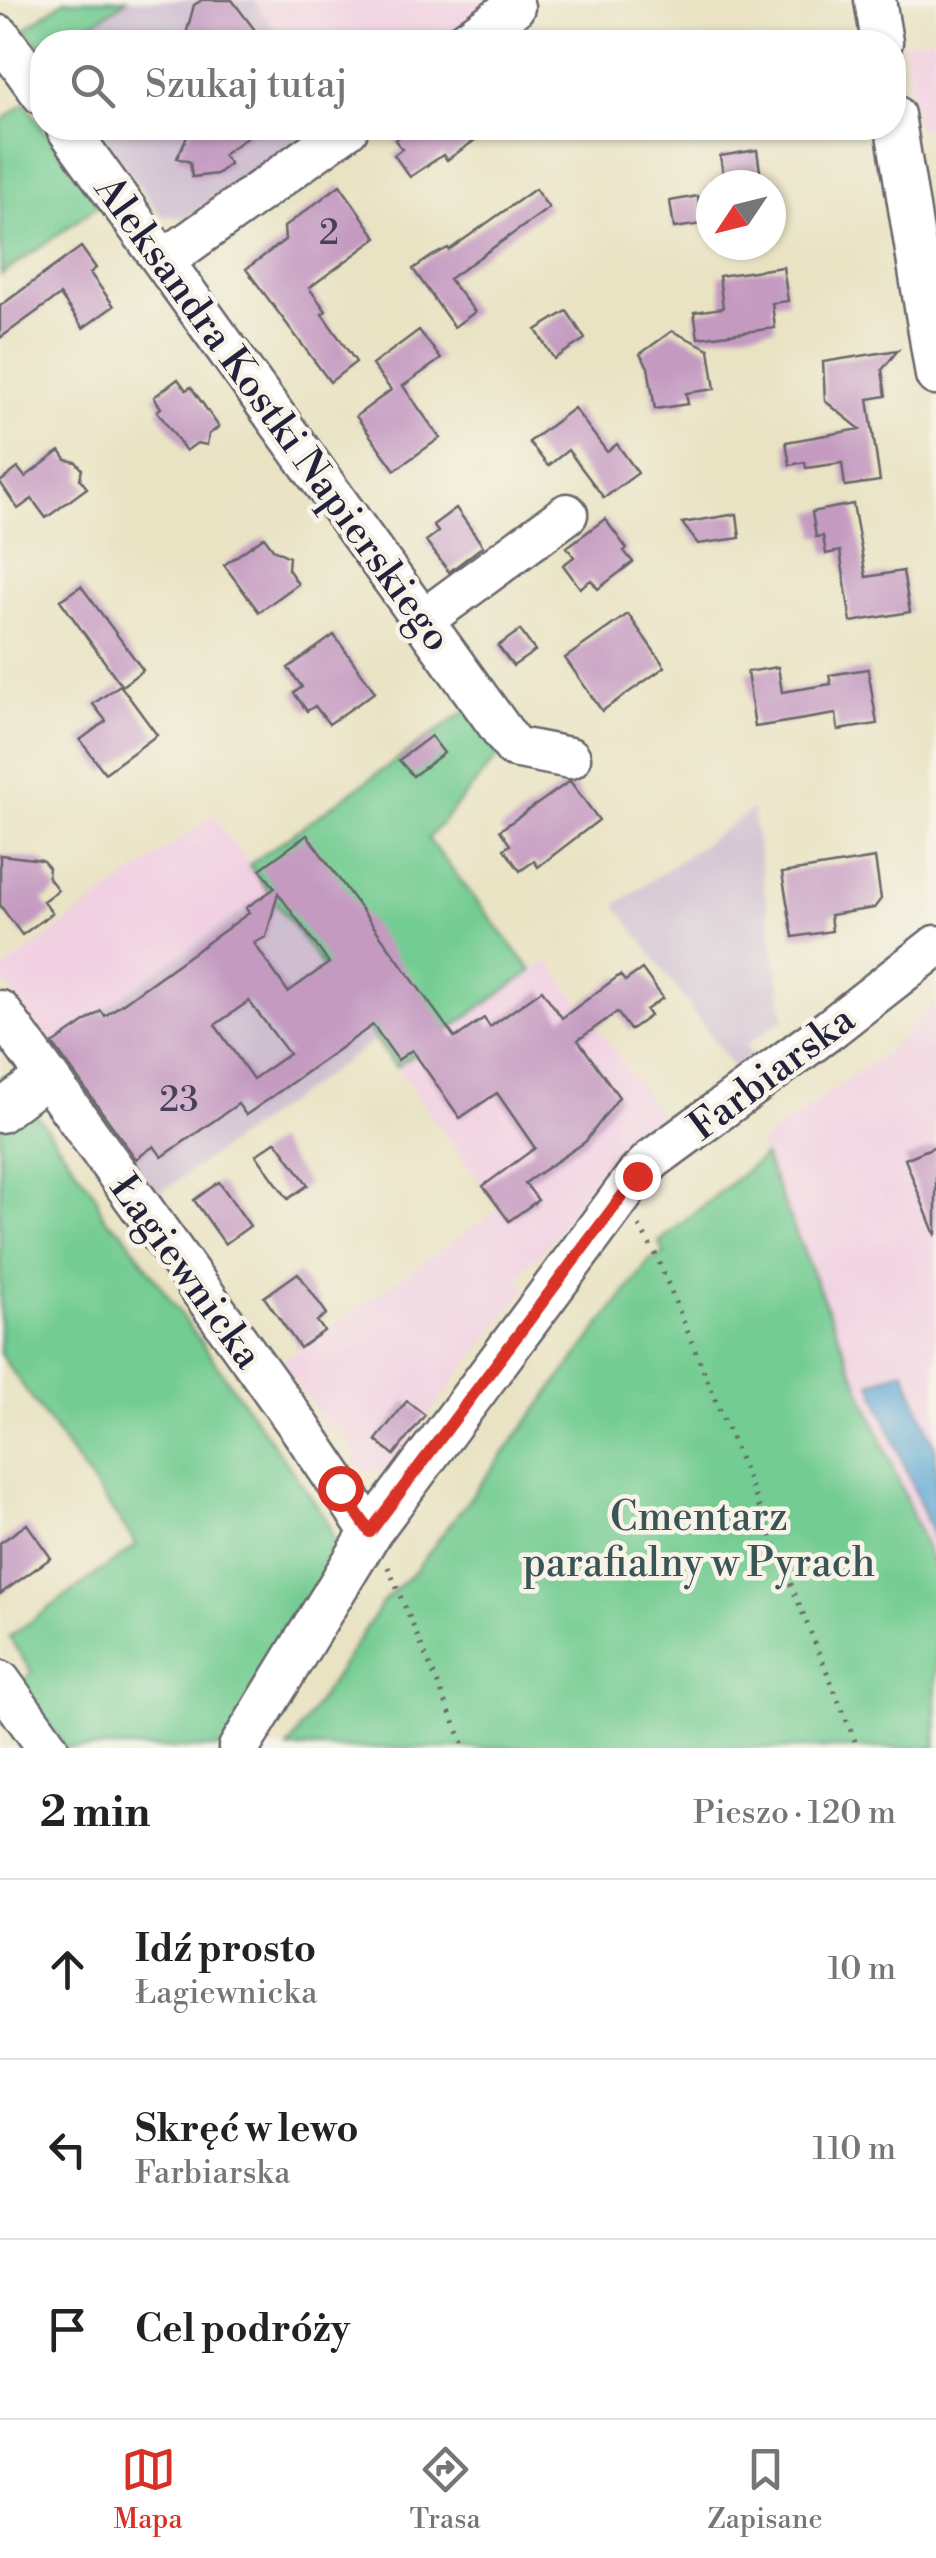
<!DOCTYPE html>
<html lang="pl">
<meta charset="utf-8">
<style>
body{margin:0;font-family:"Libre Bodoni",serif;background:#f6f6f6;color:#222}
.compass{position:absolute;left:696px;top:170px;width:90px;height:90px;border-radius:50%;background:#fff;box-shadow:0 2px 8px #0004;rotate:235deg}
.stop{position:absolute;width:30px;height:30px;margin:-22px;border:8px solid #d93025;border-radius:50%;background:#fff}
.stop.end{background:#d93025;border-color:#fff;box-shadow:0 2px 10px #0008}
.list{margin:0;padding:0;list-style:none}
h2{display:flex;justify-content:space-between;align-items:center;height:130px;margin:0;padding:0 40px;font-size:42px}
h2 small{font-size:32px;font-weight:400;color:#767676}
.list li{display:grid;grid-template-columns:65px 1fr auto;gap:30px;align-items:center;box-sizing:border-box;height:180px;padding:0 40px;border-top:2px solid #e0e0e0}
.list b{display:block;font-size:38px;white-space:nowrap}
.list p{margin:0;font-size:32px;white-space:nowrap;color:#767676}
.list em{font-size:32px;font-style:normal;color:#767676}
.icon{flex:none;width:55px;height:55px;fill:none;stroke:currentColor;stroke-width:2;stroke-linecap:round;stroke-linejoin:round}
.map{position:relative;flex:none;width:936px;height:1748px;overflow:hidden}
.search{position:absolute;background:#fff;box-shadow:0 2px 8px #0004;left:30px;right:30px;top:30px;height:110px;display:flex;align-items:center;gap:25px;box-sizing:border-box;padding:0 35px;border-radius:40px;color:#767676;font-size:38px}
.sheet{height:670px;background:#fff}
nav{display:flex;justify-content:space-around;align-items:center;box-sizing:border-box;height:140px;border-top:2px solid #e0e0e0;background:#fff;font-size:28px;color:#767676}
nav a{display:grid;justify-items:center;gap:5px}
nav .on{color:#d93025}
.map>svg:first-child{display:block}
.built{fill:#f1d0e2}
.industrial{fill:#cebed0}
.green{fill:#73cc92;stroke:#4a7766;stroke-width:2.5}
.water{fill:#5ba7d4;stroke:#3e6488;stroke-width:2.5}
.building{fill:#c49ac1;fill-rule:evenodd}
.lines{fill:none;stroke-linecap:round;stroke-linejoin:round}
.minor-casing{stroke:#68666b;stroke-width:45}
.path{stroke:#68666b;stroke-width:5;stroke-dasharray:2.5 8;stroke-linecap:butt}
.minor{stroke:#fff;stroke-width:40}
.route{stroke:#d93025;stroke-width:12}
.labels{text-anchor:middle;stroke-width:9;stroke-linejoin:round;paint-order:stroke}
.number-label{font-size:35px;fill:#4a405c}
.street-label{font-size:40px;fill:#22223b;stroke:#f7f3e8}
.park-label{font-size:40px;fill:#3a5555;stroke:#f7f3e8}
</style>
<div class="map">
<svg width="936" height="1748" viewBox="0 0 936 1748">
<rect width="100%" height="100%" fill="#f7f3e8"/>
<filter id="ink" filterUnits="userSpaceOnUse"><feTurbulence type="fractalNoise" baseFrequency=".01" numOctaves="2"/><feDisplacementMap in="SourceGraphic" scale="20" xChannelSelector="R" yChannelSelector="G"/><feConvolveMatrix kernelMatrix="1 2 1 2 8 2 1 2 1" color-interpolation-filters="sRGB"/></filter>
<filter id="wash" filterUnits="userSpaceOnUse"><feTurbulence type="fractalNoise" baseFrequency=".0048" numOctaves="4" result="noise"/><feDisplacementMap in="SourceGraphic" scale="40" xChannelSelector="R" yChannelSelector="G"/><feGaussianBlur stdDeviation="2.25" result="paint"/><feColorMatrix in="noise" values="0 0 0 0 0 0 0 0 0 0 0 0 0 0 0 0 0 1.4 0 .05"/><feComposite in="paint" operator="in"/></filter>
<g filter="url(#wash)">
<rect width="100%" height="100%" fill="#e9e3c3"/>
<path class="built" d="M253 0H504L448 41 432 36 423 42H285Z
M936 37V171L929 128 917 130 902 42Z
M213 815 269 892 52 1046 0 977V972Z
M549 960 660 1115 640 1129 536 1259 533 1257 518 1280 527 1287 386 1470H360L353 1459 356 1452 340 1429 326 1425 281 1362 499 1209 396 1067Z
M936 1002V1572L758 1144 890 1049Z"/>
<path class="industrial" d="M126 0H253L285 42H66Z
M97 128H315L187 218 161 215Z
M752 810 785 1019 745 1045 753 1056 736 1071 616 905Z
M269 892 376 1039 157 1195 52 1046Z"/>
<path class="green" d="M65 0H126L66 42H42V53L25 29Z
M25 103 99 205 1 275 0 122Z
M467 710 500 754 428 839 532 971 396 1067 249 865Z
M32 1109 97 1197C100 1215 106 1222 121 1230L325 1517 341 1557 225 1748H66L19 1683 32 1673 9 1637 137 1545 0 1354V1124Z
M764 1156 936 1572V1748H288L385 1599 414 1572 650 1260 665 1254 659 1242Z"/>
<path class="water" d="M904 1370 936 1450V1543L871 1383Z"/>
<g id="blocks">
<path class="building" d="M202 0H232L264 42H184L194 5Z
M197 128H259L223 155 230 164 217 174 192 177 190 162 177 158 188 134Z
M412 128H492L447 160 443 155 410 177 394 155 402 149 395 140Z
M757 150 762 185H725L720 156Z
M340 185 377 238 309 288 326 311 322 314 356 362 330 382 246 269 285 240 284 227Z
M535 189 549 208 449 279 475 312 454 327 413 269 432 256 448 248 449 250Z
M698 196 702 224 674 228 670 201Z
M81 247 96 268 90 273 114 306 83 328 60 295 0 338V306Z
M783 267 788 301 772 303 775 328 698 338 694 312 723 308 719 276Z
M567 311 585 339 554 359 536 330Z
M419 330 441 359 403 386 440 438 395 470 356 416 391 390 372 365Z
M672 331 709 349 715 389 686 393 688 404 655 409 648 367 640 354Z
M898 350 882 370 886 396 868 399 880 481 845 486 842 463 806 468 805 462 790 465 786 442 860 429 825 401 823 362Z
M178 379 186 390 191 387 219 427 209 434 207 445 197 443 186 451 157 411 161 408 154 397Z
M574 408 607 452 617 444 638 473 604 498 568 450 548 466 529 442Z
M60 451 66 460 76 462 82 469 80 479 87 488 46 518 32 499 18 509 0 482 18 468 25 477Z
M853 504 866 577 903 571 910 612 851 622 840 551 826 554 823 536 816 537 812 512Z
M456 508 483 546 449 572 426 541 438 532 433 525Z
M737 514 740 538 698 544 682 523Z
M605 519 627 549 624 551 633 562 598 589 591 580 580 588 563 565 574 557 567 547Z
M264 537 273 549 289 557 288 569 298 584 259 612 224 565Z
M81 586 143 670 122 686 60 600Z
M628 614 665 667 602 711 565 658Z
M520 630 535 651 513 666 498 646Z
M334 635 375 692 329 724 315 706 307 711 294 693 302 687 288 668Z
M778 667 782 692 831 684 829 675 868 669 877 724 838 730 836 714 755 727 747 672Z
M120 685 157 735 105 773 80 740 106 721 93 704Z
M431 736 444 753 413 776 399 760Z
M570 781 599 820 538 867 534 861 520 871 504 849 510 845 500 830Z
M307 835 455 1038 484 1018 490 1027 542 990 562 1018 620 975 625 981 642 969 663 998 646 1010 650 1016 630 1030 617 1012 578 1040 619 1097 585 1142 525 1183 538 1200 509 1221 483 1186 535 1148 497 1093 460 1118 412 1050 398 1060 373 1025 246 1115 238 1104 162 1157 154 1146 136 1159 53 1044 101 1011 105 1016 249 913 246 908 275 888 260 869ZM278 893 329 963 288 992 254 943 266 937ZM249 1001 289 1054 253 1079 215 1025Z
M0 855 42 860 49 868 48 877 58 890 43 901 52 913 22 935 0 905Z
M875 858 881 899 874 908 830 915 832 931 793 937 782 873Z
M276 1141 308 1185 288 1199 256 1155Z
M936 1146V1234L935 1235 905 1159Z
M219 1182 250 1226 225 1244 194 1200Z
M298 1273 327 1314 317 1321 324 1331 300 1348 264 1297Z
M407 1401 425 1415 394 1455 376 1440Z
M27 1524 51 1558 0 1594V1543Z"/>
</g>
</g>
<g filter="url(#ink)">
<use href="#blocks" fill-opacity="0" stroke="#68666b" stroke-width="2.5"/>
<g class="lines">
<g class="minor-casing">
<path id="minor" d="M875 0 882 42
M0 36 42 94
M465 42 514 7
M894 115 936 375
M67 128 514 747 570 758
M166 259 348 128
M423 620 567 514
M0 1011 301 1429 371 1532
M0 1112 47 1076
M0 1681 48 1748
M239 1748 371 1532 637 1175 653 1159 830 1029 936 946"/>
</g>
<path class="path" d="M639 1226 657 1257 858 1748
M388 1567 465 1748"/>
<use href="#minor" class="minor"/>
</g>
</g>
<g class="lines" filter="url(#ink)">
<path class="route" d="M340 1488 370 1532 637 1176"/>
</g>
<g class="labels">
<g class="number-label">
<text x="329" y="244">2</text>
<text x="179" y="1111">23</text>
</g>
<g class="street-label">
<text transform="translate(274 413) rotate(54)" y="14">Aleksandra Kostki Napierskiego</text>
<text transform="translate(771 1072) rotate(-37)" y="14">Farbiarska</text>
<text transform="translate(187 1271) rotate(54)" y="14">Łagiewnicka</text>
</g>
<g class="park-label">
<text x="699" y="1530">Cmentarz<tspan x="699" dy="46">parafialny w Pyrach</tspan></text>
</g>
</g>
</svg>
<svg class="compass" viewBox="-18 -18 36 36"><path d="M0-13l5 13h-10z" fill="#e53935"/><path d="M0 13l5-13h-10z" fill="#767676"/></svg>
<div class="stop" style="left:340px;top:1488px"></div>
<div class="stop end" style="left:637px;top:1176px"></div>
<div class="search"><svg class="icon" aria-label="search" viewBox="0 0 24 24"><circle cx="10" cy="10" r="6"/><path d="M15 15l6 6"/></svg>Szukaj tutaj</div>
</div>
<section class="sheet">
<h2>2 min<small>Pieszo · 120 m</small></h2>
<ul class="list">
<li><svg class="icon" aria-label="ahead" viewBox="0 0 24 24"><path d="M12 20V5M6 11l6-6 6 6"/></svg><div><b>Idź prosto</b><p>Łagiewnicka</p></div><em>10 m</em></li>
<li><svg class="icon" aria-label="left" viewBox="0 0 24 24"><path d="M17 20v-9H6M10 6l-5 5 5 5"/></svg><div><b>Skręć w lewo</b><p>Farbiarska</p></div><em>110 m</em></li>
<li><svg class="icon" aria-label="arrive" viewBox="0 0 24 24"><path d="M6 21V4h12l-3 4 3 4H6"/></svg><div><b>Cel podróży</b></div></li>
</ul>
</section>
<nav>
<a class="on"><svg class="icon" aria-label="map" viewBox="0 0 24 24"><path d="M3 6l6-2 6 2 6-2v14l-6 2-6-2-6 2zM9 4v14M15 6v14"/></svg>Mapa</a>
<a><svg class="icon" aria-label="directions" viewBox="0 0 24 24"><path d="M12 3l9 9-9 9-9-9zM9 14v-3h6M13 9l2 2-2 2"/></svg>Trasa</a>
<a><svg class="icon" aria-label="saved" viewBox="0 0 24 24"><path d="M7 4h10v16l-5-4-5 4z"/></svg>Zapisane</a>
</nav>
